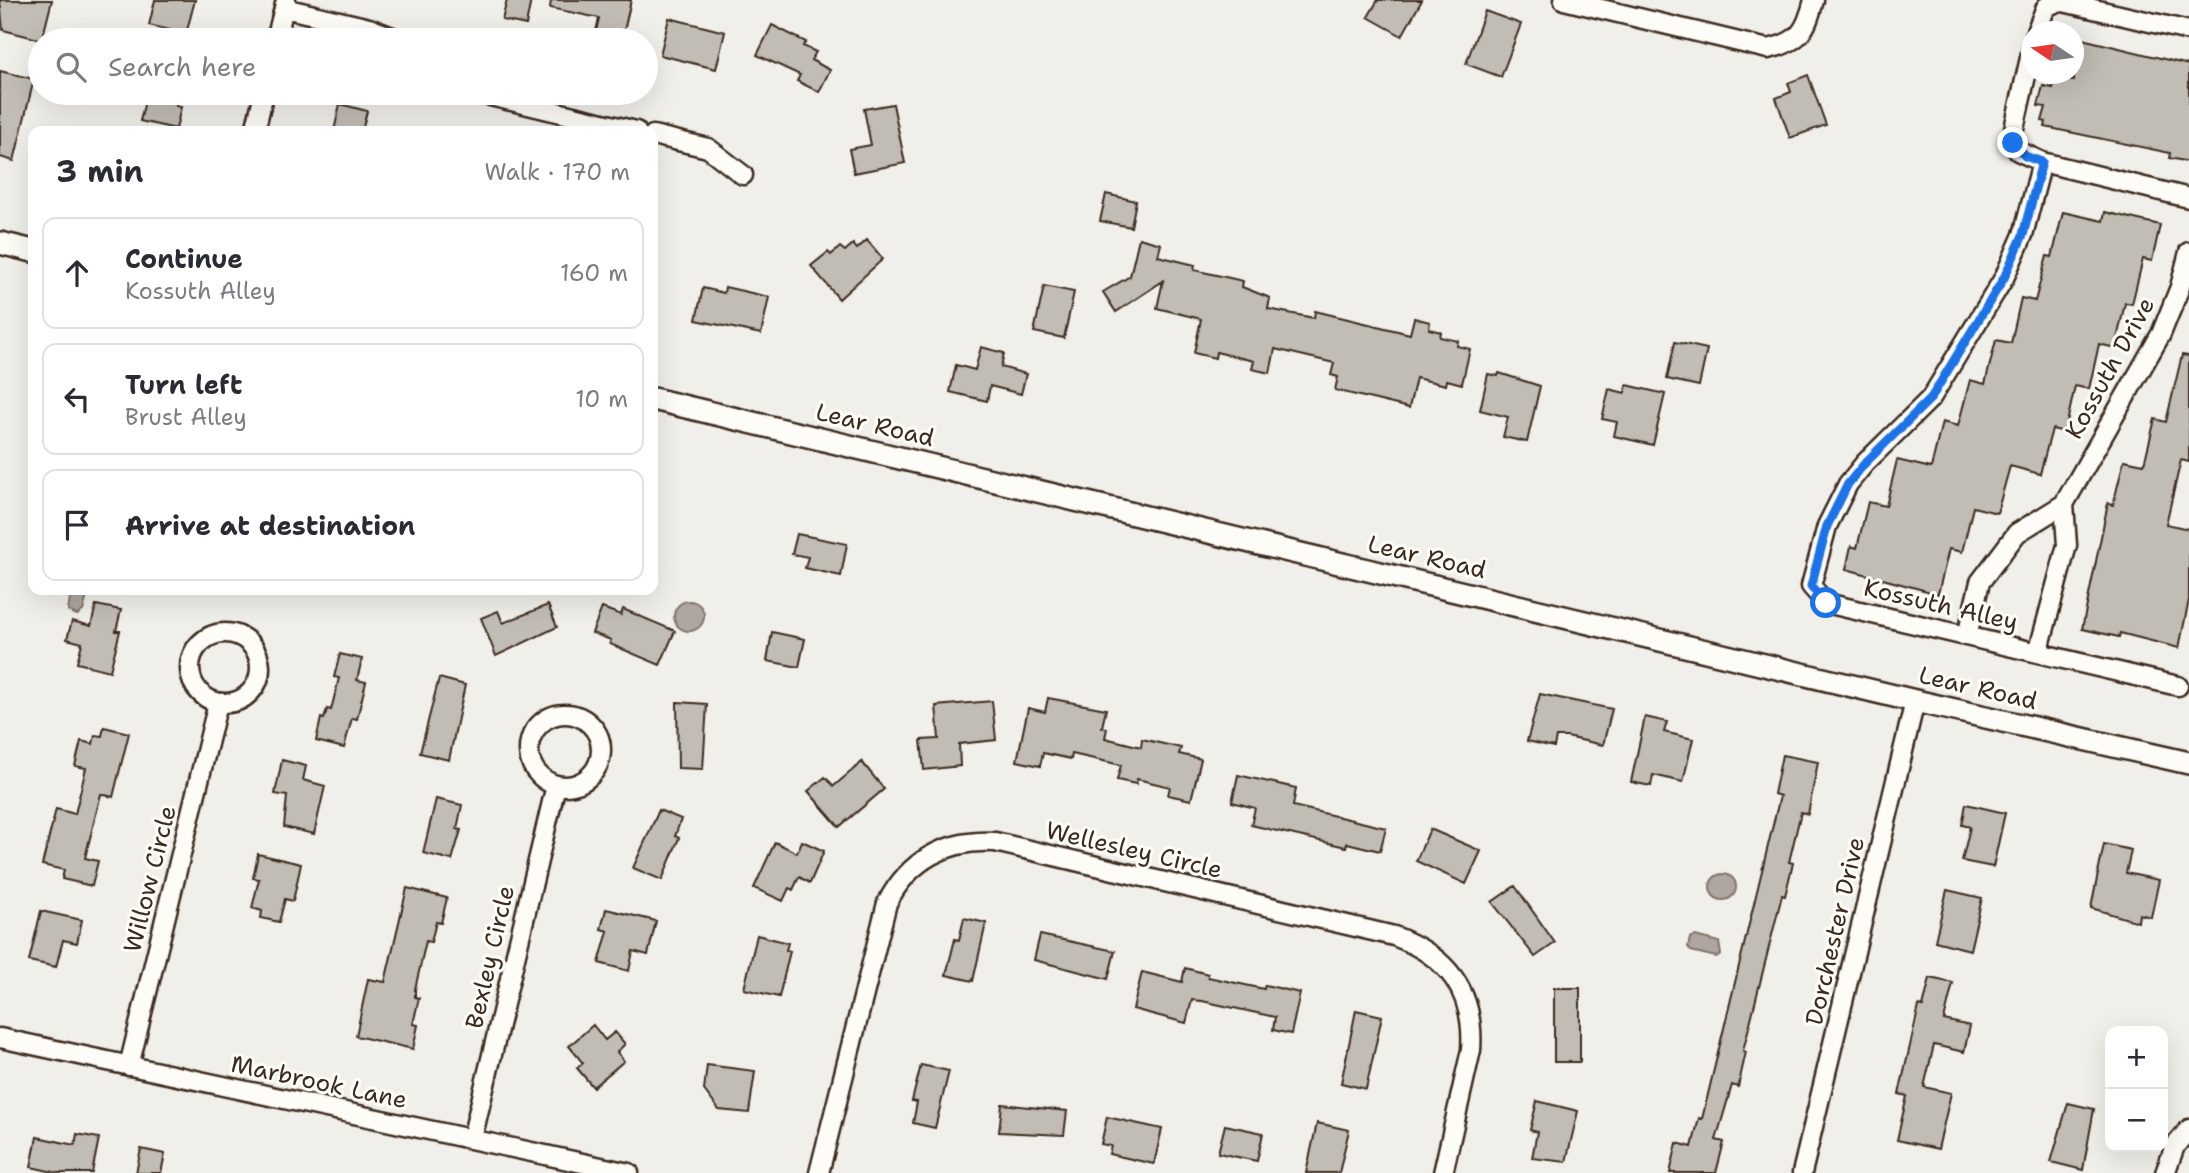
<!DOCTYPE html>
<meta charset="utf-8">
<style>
body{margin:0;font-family:"Shantell Sans",sans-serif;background:#f2f2f3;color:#2b2b33}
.controls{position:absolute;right:21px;bottom:21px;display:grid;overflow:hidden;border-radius:14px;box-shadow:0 7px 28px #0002}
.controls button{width:63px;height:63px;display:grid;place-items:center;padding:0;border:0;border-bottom:2px solid #e1e1e2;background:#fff;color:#2b2b33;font:35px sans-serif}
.compass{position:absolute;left:2021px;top:21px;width:63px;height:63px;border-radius:50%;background:#fff;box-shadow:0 7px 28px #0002;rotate:283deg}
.stop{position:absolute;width:21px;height:21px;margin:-16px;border:5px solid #1a73e8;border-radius:50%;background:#fff}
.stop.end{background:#1a73e8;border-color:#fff;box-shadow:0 2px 7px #0008}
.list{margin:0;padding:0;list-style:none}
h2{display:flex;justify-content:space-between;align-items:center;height:91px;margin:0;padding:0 28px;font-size:30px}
h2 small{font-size:23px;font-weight:400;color:#7c7c81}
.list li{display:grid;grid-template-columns:46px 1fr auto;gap:21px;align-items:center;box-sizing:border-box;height:112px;margin:0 14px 14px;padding:0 14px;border:2px solid #e1e1e2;border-radius:14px}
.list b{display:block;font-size:26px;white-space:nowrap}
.list p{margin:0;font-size:23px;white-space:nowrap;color:#7c7c81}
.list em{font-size:23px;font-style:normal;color:#7c7c81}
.icon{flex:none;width:38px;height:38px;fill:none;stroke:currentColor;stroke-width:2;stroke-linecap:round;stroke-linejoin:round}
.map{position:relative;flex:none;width:2189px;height:1173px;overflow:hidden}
.search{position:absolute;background:#fff;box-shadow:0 7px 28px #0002;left:28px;top:28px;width:630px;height:77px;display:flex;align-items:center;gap:18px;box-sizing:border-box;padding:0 24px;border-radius:38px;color:#7c7c81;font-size:26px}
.panel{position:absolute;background:#fff;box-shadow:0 7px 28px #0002;left:28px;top:126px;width:630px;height:469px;border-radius:14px}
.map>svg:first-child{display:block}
.water{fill:#aea69f;stroke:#80746b;stroke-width:2}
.building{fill:#c1bcb4;stroke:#3b2a1e;stroke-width:2}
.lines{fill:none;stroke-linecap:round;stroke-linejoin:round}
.minor-casing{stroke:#3b2a1e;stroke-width:23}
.tertiary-casing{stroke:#3b2a1e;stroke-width:26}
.minor{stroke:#fdfcf7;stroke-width:18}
.tertiary{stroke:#fdfcf7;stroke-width:21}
.route{stroke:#1a73e8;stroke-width:9}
.labels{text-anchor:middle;stroke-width:6;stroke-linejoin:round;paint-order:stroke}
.street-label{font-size:24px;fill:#3b2a1e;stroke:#fdfcf7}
</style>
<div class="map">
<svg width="2189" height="1173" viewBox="0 0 2189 1173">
<rect width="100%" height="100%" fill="#f1efea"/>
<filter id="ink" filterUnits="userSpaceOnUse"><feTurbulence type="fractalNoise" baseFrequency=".0143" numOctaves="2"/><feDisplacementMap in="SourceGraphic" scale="14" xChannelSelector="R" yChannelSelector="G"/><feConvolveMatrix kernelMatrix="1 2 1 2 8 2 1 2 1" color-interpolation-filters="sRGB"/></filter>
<g filter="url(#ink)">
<path class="water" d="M71 590 88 592 83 611 77 615 68 611Z
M674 616a15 15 0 1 1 30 0a15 15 0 1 1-30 0Z
M1710 887a13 13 0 1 1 26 0a13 13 0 1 1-26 0Z
M1695 936 1719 942 1721 955 1716 957 1691 951 1688 947 1690 938Z"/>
<path class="building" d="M0 0H52L42 40 3 30Z
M155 0H195L186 34 149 25Z
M507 0H531L526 25 502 20Z
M551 0H631L622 40H594L599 18 550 8Z
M1378 0H1422L1402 36 1368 17Z
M1485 11 1521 24 1501 77 1466 64Z
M669 18 725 32 716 69 660 55Z
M772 25 806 42 803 46 816 52 811 60 830 70 819 92 797 81 800 75 757 55Z
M2074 37 2189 65V162L2169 158 2170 153 2045 127 2046 122 2042 121 2046 107 2038 106 2043 86 2053 88 2055 80 2074 81Z
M0 71 34 79 14 161 0 157Z
M1808 75 1826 125 1790 138 1776 98 1791 92 1788 83Z
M147 93H179L176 106 181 107 176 129 140 121Z
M340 104 367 111 362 131H334Z
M893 104 905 163 854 173 849 149 871 145 864 109Z
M1106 194 1136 201 1131 227 1100 221Z
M2063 212 2103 221 2105 212 2160 225 2152 261 2143 259 2132 304 2125 303 2115 348 2099 344 2089 389 2075 386 2065 432 2052 429 2040 474 2010 466 1997 513 1973 507 1962 552 1949 549 1938 594 1846 569 1851 546 1857 548 1868 502 1886 506 1897 460 1931 468 1942 422 1958 426 1970 380 1985 384 1996 340 2011 343 2021 298 2035 301 2047 256 2052 257Z
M1139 238 1161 244 1158 256 1195 265 1194 270 1243 281 1242 287 1270 298 1268 309 1314 318 1315 311 1410 334 1414 318 1430 322 1429 329 1441 332 1440 337 1458 341 1457 346 1470 349 1462 384 1447 380 1446 385 1416 378 1409 408 1335 390 1338 377 1331 375 1334 363 1275 349 1270 373 1252 369 1254 361 1216 352 1215 358 1194 353 1201 319 1157 308 1163 281 1116 312 1103 292 1130 276Z
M867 240 883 259 839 299 811 266 828 252 831 255 840 247 845 251 853 244 857 249Z
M1044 286 1074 292 1064 338 1034 332Z
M725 287 769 297 761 334 696 320 703 288 724 293Z
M1675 342 1707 349 1699 386 1667 379Z
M981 347 1004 353 1001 367 1026 374 1021 394 990 386 987 401 950 392 956 365 975 370Z
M2182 355 2189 356V462L2181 460 2166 524 2189 529V600L2179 648 2120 633 2119 637 2082 629 2108 503 2113 505 2124 460 2144 464 2155 419 2166 422Z
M1499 373 1540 386 1527 442 1503 437 1508 417 1480 410 1488 374 1498 376Z
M1627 385 1665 394 1653 445 1614 436 1617 422 1602 419 1609 389 1625 393Z
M797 534 847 544 841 576 805 568 808 557 792 554Z
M96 605 121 610 116 631H120L110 671 77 663 82 643 67 639 72 621 91 626Z
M548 605 557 627 496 656 481 618 498 611 503 623Z
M602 608 621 615 623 609 675 631 660 665 610 644 611 640 592 633Z
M772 632 805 639 799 667 767 661Z
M340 654 362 659 357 680 366 682 357 719 352 718 344 748 316 741 321 718 324 719 327 709 331 710 339 678 334 677Z
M439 678 465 685 449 760 420 753Z
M1540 694 1612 709 1603 745 1567 737H1556L1554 747 1527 741Z
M1048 698 1106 709 1102 727 1107 728 1105 738 1141 747 1142 739 1181 748 1179 754 1201 759 1191 800 1168 795 1170 787 1137 779 1136 784 1117 780 1121 765 1072 754 1071 759 1043 753 1040 766 1017 761 1028 708 1045 712Z
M992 701 996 740 959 744 960 766 924 770 921 740 939 739 936 706Z
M677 702 707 704 703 769 678 768Z
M1645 717 1667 722 1664 732 1693 739 1683 782 1653 775 1651 786 1631 782Z
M104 727 129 733 113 797 101 794 85 858 98 861 92 886 62 879 64 870 42 865 56 809 75 814 86 768 75 766 81 741 93 744 95 735 102 736Z
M1782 755 1818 762 1808 814 1801 812 1789 862 1793 863 1785 896 1782 895 1743 1051 1746 1052 1738 1087 1732 1085 1716 1140 1724 1142 1716 1173H1670L1677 1143 1692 1147 1699 1118 1702 1119 1780 796 1774 794Z
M282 760 306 766 303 780 325 786 314 834 284 827 287 796 275 794Z
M862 762 884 789 839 827 808 791 825 777 834 786Z
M1238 775 1296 788 1293 806 1386 828 1380 851 1347 843 1346 847 1251 825 1255 808 1232 802Z
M436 799 462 805 457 829 461 830 452 860 423 853Z
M1966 804 2005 813 1993 867 1962 861 1970 827 1962 825Z
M659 810 681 819 675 836 679 838 662 880 633 868Z
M1430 829 1481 851 1466 884 1416 861Z
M802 841 824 851 810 883 799 877 793 890 789 888 783 901 754 888 775 842 797 853Z
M2104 844 2131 850 2126 873 2159 880 2151 917 2139 914 2138 922 2091 908Z
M258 854 301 864 293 901 285 899 279 922 261 918 262 911 252 908 259 879 253 878Z
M1515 886 1555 943 1535 957 1492 902Z
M407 888 447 898 441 923 436 922 431 942 426 941 415 989V997L419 998 413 1024 418 1025 413 1049 356 1036 368 979 385 982Z
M1947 890 1982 898 1970 950 1935 941Z
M606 909 656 921 648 955 633 951 629 971 599 963 608 931 601 929Z
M41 911 82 920 77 943 63 940 56 967 29 961Z
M964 918 986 923 973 981 946 975 955 939 959 940Z
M757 935 788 943 786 950 790 951 779 997 744 989Z
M1040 935 1115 951 1108 979 1034 960Z
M1185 968 1208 974V977L1264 989 1265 985 1300 993 1291 1034 1273 1030 1275 1017 1202 1001 1192 1000 1186 1023 1133 1009 1142 972 1182 982Z
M1930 978 1953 983 1944 1020 1970 1026 1964 1052 1934 1045 1924 1087 1951 1093 1938 1149 1897 1140 1907 1096 1899 1094 1919 1006 1923 1007Z
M1554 988H1580V1062H1554Z
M1356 1010 1382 1016 1366 1089 1341 1083Z
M593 1025 605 1040 615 1032 625 1044 617 1052 624 1061 593 1087 577 1068 583 1063 569 1046Z
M707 1065 755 1071 749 1113 719 1110 704 1090Z
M921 1065 949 1071 935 1128 913 1123 917 1102 912 1101Z
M1537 1101 1578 1111 1566 1162 1532 1158 1537 1132 1530 1130Z
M2068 1103 2094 1109 2083 1170 2051 1162Z
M1002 1104 1067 1111 1064 1135 999 1132Z
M1107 1117 1162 1129 1154 1164 1109 1154 1111 1146 1101 1144Z
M1317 1123 1349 1130 1339 1173H1306Z
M1225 1125 1263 1133 1257 1161 1218 1153Z
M77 1134 99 1138 92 1173H58L31 1167 37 1137 75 1145Z
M141 1149 165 1154 161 1173H136Z"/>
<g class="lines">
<g class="minor-casing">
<path id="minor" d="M1564 0 1768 49C1800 42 1806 31 1814 0
M284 8 369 28 400 40
M2036 32 2046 7 2059 1 2189 31
M276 40 286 0
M2032 49 2013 133 2018 151 2042 162 2189 198
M478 93 636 131
M255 131 264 93
M653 135 708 148 743 175
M2042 162 2023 235 2004 278 1931 398 1865 463 1848 484 1827 526 1811 586 1826 603 2178 686
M190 668a35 35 0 1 1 70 0a35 35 0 1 1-70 0Z
M1967 636 1980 582 2017 533 2064 504
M2038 653 2067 545 2064 504 2161 334 2180 287 2189 252
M529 750a36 36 0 1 1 72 0a36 36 0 1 1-72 0Z
M0 1038 629 1173
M129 1066 218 703
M472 1139 556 785
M819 1173 887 903C909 860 947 839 995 842L1394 936C1448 956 1475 992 1471 1050L1443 1173
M1802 1173 1915 701
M2165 1173 2175 1146 2189 1129"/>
</g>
<g class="tertiary-casing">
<path id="tertiary" d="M0 243 33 251
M653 399 1915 701 2189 763"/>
</g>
<use href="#minor" class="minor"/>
<use href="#tertiary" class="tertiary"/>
</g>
</g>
<g class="lines" filter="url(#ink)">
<path class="route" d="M1826 603 1811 586 1827 526 1848 484 1865 463 1931 398 2004 278 2023 235 2042 162 2025 156 2013 143"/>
</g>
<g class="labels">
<g class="street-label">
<text transform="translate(2110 368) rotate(-61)" y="8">Kossuth Drive</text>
<text transform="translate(875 425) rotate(13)" y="8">Lear Road</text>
<text transform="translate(1427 557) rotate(13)" y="8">Lear Road</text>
<text transform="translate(1941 605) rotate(13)" y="8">Kossuth Alley</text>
<text transform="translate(1978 688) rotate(13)" y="8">Lear Road</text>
<text transform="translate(1134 850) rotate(13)" y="8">Wellesley Circle</text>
<text transform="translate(150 879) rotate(-76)" y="8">Willow Circle</text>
<text transform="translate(1835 931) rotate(-77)" y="8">Dorchester Drive</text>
<text transform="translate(490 957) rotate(-77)" y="8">Bexley Circle</text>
<text transform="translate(319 1082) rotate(12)" y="8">Marbrook Lane</text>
</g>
</g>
</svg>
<div class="controls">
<button>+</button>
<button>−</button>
</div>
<svg class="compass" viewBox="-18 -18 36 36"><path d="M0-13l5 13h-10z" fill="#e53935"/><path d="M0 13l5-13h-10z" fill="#7c7c81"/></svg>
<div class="stop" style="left:1826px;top:603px"></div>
<div class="stop end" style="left:2013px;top:143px"></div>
<div class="search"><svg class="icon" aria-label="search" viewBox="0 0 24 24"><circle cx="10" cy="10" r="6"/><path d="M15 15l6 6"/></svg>Search here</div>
<section class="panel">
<h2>3 min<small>Walk · 170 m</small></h2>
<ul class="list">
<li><svg class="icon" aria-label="ahead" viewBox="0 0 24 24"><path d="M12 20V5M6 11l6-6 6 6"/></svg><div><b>Continue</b><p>Kossuth Alley</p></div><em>160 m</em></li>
<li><svg class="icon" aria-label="left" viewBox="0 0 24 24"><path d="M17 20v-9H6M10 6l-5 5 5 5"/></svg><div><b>Turn left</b><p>Brust Alley</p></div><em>10 m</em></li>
<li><svg class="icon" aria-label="arrive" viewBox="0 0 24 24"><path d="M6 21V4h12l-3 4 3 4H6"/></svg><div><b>Arrive at destination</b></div></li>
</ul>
</section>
</div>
